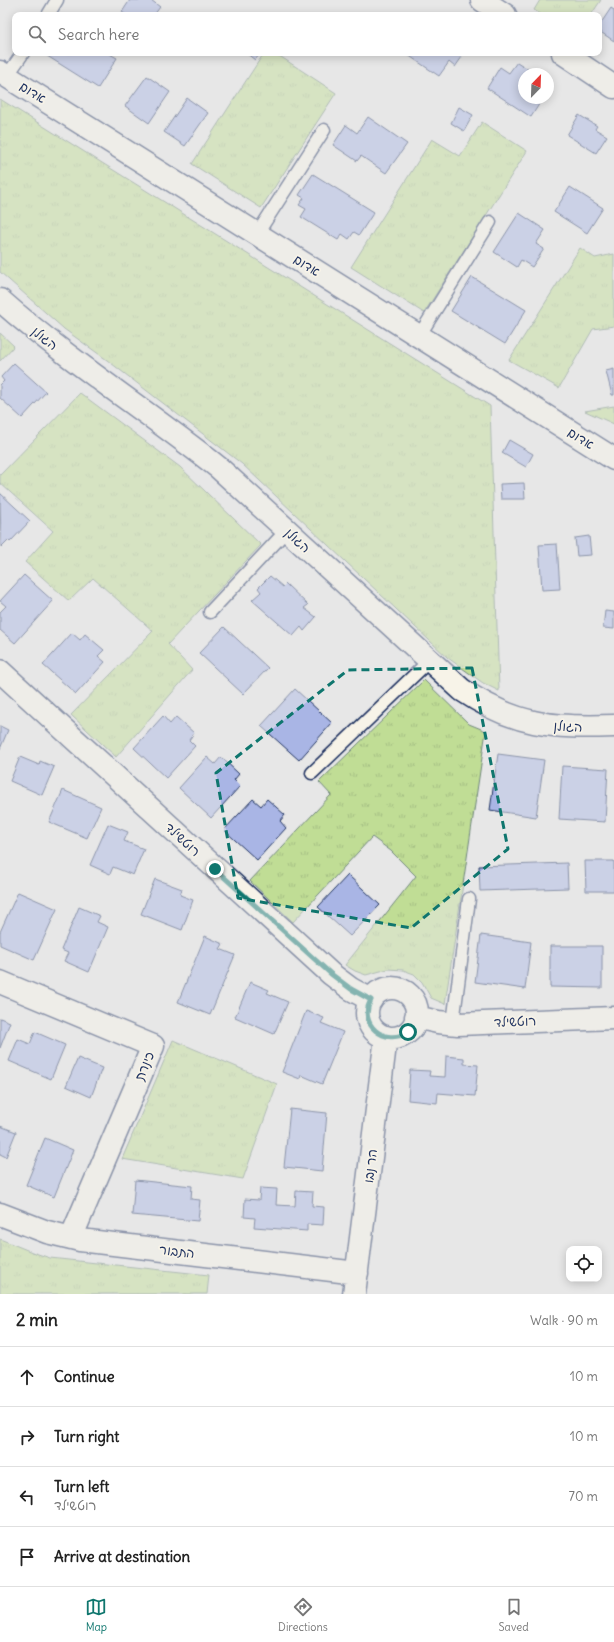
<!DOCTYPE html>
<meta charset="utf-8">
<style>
body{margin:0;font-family:Delius,"Playpen Sans Hebrew",sans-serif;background:#f6f6f6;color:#222}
.controls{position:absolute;right:12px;bottom:12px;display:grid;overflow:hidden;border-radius:8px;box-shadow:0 2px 10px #0003}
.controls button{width:36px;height:36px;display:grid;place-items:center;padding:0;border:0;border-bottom:1px solid #e0e0e0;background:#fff;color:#222;font:20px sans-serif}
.compass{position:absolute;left:518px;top:68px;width:36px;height:36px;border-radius:50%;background:#fff;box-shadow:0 2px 10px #0003;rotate:23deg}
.stop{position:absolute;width:12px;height:12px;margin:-9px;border:3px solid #0f766e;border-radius:50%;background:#fff}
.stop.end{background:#0f766e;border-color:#fff;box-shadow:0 1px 4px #0008}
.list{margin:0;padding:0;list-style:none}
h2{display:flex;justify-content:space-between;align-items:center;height:52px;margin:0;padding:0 16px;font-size:17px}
h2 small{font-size:13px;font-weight:400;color:#767676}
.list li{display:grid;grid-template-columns:26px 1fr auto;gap:12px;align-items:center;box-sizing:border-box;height:60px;padding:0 16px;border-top:1px solid #e0e0e0}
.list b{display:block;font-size:15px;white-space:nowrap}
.list p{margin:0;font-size:13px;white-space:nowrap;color:#767676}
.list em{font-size:13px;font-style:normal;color:#767676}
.icon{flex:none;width:22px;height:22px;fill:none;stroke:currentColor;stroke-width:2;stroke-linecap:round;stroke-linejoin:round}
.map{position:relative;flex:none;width:614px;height:1294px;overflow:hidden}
.search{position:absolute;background:#fff;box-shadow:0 2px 10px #0003;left:12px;right:12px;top:12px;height:44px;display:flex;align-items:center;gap:10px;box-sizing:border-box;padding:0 14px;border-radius:8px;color:#767676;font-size:15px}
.sheet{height:292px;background:#fff}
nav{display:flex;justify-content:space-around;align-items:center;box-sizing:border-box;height:56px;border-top:1px solid #e0e0e0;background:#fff;font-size:11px;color:#767676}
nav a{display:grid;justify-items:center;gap:2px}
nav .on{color:#0f766e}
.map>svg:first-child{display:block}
.grass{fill:url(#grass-tufts);stroke:#6e867a}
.building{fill:#a9b5e5;stroke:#1b2f5e}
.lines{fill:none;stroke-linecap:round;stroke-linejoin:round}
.lane-casing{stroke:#1b2f5e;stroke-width:15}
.street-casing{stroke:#1b2f5e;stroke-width:25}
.secondary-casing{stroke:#1b2f5e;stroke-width:25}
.lane{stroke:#f7f3e8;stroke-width:12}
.street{stroke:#f7f3e8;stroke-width:22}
.secondary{stroke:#f7f3e8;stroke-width:22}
.route{stroke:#0f766e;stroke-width:5}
.marked{fill:none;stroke:#0f766e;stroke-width:3;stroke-dasharray:8 5;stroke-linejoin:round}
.labels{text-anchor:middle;stroke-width:3.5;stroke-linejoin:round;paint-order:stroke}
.street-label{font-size:13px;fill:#1b2f5e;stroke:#f7f3e8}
</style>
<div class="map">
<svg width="614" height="1294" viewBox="0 0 614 1294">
<defs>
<pattern id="grass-tufts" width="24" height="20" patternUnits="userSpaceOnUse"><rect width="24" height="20" fill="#c0dd95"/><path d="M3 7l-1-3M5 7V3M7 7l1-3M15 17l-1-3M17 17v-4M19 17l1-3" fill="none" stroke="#a4be83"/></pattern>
</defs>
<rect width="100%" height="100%" fill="#e7e7e7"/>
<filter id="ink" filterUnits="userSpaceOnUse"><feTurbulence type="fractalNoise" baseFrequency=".025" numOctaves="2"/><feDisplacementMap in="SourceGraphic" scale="8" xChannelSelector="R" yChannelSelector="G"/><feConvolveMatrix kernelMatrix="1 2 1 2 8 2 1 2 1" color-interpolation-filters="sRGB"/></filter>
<g filter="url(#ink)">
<path class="grass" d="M540 0H601L591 15H542L534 10Z
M264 53H275L336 93 261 208 192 164Z
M0 99 490 406 499 691 483 683 448 658 242 464 107 360 64 329 0 272Z
M482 122 527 151 424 313 351 267 432 139 460 156Z
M580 248 595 258 614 254V326L593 329 559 388 509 360Z
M0 333 14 346 0 361Z
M80 393 180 467 261 545 168 644 192 670 116 757 71 715 153 631 93 578 69 601 25 562 53 531 0 483V475Z
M614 406V424L585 411Z
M424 680 469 724 486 731 445 1004 431 998 422 982 414 974 403 970 388 969 366 975 355 971 345 965 416 876 391 851 372 837 293 922 250 881 331 795 319 782Z
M173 1040 277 1084 243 1179 122 1159Z
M0 1239 32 1252 50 1258 209 1275 207 1294H0Z"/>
<path class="building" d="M130 0H151L160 7 154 15H126L122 12Z
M611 8 614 10V41L599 31V26Z
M108 53 117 58 98 88 44 54Z
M246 53H261L255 60Z
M405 53H458L462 57 455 67 449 62 439 76Z
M517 62 536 74H524V98H543L531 117 487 88 500 67 509 73Z
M147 76 170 92 149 123 125 106Z
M187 98 208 113 185 146 164 132Z
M459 107 473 115 464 131 451 123Z
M579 115 597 126 595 129 607 136 596 153 567 135Z
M368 117 407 144 386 173 361 156 357 161 333 145 346 125 357 133Z
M313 174 374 212 359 235 354 232 349 239 342 234 338 240 301 217 306 209 299 205 304 198 299 195Z
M570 187 603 208 587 233 554 212Z
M519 213 545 230 536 244 544 249 532 267 521 260 517 267 494 252Z
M472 277 526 310 505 344 451 311Z
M14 363 46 392 22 418 0 398V385L4 381 1 377Z
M614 369V395H612L606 371Z
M509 440 533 454 526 467 502 453Z
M524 483 525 499H501L500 484Z
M0 493 30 521 10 542 8 540 1 547Z
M589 536 591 555 577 556 575 538Z
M557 544 560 589 542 590 539 545Z
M24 575 53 601 15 643 0 630V612L6 606 0 601Z
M270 576 283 587 286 584 308 605 304 608 316 617 304 631 301 627 293 636 252 600 261 592 258 588Z
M605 611 614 612V629L603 628Z
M224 627 268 668 243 694 199 653Z
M72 633 80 640 85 634 104 650 98 656 105 662 76 694 43 665Z
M295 689 332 723 299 760 261 726Z
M163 716 170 724 176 717 194 733 189 740 195 746 166 778 134 748Z
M0 726 8 730 0 749Z
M498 754 544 760 536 817 490 810Z
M20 757 39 765 40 761 54 767 42 795 10 781Z
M207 757 215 764 221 757 239 774 234 780 240 786 211 818 179 788Z
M562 766 608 769 605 822 559 819Z
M63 790 101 807 87 838 49 822Z
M253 799 261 806 267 799 285 815 280 821 286 828 257 860 224 830Z
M108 824 128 832 124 841 144 849 133 875 113 867 110 874 90 865Z
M585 861H614V891H586Z
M567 863 568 888 480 891 479 866Z
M348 875 380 905 350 936 318 907Z
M155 879 182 889 180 895 193 900 182 930 141 914Z
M18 892 57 909 34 960 0 945V932Z
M79 907 100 916 97 922 108 927 89 972 64 961 68 953 61 950Z
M481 935 531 942 525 989 475 982Z
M205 936 223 944 220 949 235 955 210 1015 178 1002Z
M550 946H602V988L550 987Z
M250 982 269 990 267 993 288 1002 274 1034 235 1017Z
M306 1011 324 1018 321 1023 343 1032 322 1084 301 1075 300 1079 282 1072Z
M0 1018 10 1022 0 1048Z
M35 1032 65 1045 51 1079 9 1061 18 1039 30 1044Z
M446 1056 464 1058V1064L478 1065 475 1096 438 1093 437 1103 408 1100 410 1070 430 1071 429 1076 445 1077Z
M78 1058 102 1068 91 1097 66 1086Z
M290 1109 327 1113 322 1171 284 1167Z
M0 1126 16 1132 6 1157 0 1154Z
M45 1138 73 1150 54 1197 26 1185Z
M135 1180 192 1186 191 1199 200 1200 198 1221 132 1215Z
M260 1188 277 1189 276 1205 295 1206 296 1191 313 1192 312 1206 324 1207 323 1225 307 1224V1231L254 1227 255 1218 244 1217 245 1199 259 1200Z"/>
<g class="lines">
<g class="lane-casing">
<path id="lane" d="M48 15 57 0
M7 76 23 53
M257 234 324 130
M419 336 490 222
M210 612 287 530
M312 773 429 661
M453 1023 469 899"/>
</g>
<g class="street-casing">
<path id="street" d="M0 72 614 459
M0 300C69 361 147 411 219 468L462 690C516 726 551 728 614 726
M0 671 331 974 351 989 371 1000
M0 982 153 1046 71 1238
M367 1013a25 25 0 1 1 50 0a25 25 0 1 1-50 0Z
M416 1017 438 1022 458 1024 614 1018
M0 1214 47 1232 80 1240 357 1273
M354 1294 386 1037"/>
</g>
<g class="secondary-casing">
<path id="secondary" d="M482 0 505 15
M563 53 614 87"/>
</g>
<use href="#lane" class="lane"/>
<use href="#street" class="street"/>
<use href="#secondary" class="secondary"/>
</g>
</g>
<g class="lines" filter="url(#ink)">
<path class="route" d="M215 869 331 974 351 989 371 1000C357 1024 385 1047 408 1032"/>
</g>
<path d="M0 0H614V1294H0ZM472 668 508 849 411 928 238 898 216 773 348 670Z" fill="#e7e7e7" fill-opacity=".55" fill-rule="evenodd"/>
<path class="marked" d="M472 668 508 849 411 928 238 898 216 773 348 670Z"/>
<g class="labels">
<g class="street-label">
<text transform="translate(33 92) rotate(32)" y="5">אדום</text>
<text transform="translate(307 265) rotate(32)" y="5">אדום</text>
<text transform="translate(45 338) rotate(39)" y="5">הגולן</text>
<text transform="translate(581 438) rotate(32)" y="5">אדום</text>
<text transform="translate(298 540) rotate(43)" y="5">הגולן</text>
<text transform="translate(568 726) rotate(3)" y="5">הגולן</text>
<text transform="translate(183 839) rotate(43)" y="5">רוטשילד</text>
<text transform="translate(515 1021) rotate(-2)" y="5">רוטשילד</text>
<text transform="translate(144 1066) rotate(-67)" y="5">כינרת</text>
<text transform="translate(370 1166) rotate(-83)" y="5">הר נבו</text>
<text transform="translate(177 1251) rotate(7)" y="5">התבור</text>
</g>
</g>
</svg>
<div class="controls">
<button><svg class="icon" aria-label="locate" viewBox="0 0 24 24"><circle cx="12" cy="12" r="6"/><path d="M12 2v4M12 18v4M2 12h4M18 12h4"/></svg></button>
</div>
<svg class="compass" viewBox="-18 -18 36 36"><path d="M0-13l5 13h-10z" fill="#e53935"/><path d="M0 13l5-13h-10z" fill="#767676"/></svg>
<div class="stop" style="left:408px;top:1032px"></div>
<div class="stop end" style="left:215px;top:869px"></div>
<div class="search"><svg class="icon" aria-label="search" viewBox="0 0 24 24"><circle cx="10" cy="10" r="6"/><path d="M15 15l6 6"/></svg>Search here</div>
</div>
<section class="sheet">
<h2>2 min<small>Walk · 90 m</small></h2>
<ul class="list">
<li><svg class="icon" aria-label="ahead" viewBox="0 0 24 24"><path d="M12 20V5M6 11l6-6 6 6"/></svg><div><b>Continue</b></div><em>10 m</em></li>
<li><svg class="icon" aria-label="right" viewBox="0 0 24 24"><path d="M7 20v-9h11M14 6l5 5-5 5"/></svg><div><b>Turn right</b></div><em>10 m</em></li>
<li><svg class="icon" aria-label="left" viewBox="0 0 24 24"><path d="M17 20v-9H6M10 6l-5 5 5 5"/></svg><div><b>Turn left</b><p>רוטשילד</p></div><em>70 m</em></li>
<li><svg class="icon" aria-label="arrive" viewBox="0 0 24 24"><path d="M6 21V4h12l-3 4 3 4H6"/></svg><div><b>Arrive at destination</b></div></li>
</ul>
</section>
<nav>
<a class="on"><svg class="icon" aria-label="map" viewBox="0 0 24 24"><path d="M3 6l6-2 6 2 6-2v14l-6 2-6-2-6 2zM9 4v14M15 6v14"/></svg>Map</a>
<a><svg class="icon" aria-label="directions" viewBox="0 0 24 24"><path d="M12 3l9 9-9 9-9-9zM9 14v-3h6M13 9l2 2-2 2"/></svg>Directions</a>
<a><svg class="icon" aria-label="saved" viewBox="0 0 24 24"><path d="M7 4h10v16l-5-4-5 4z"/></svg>Saved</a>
</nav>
